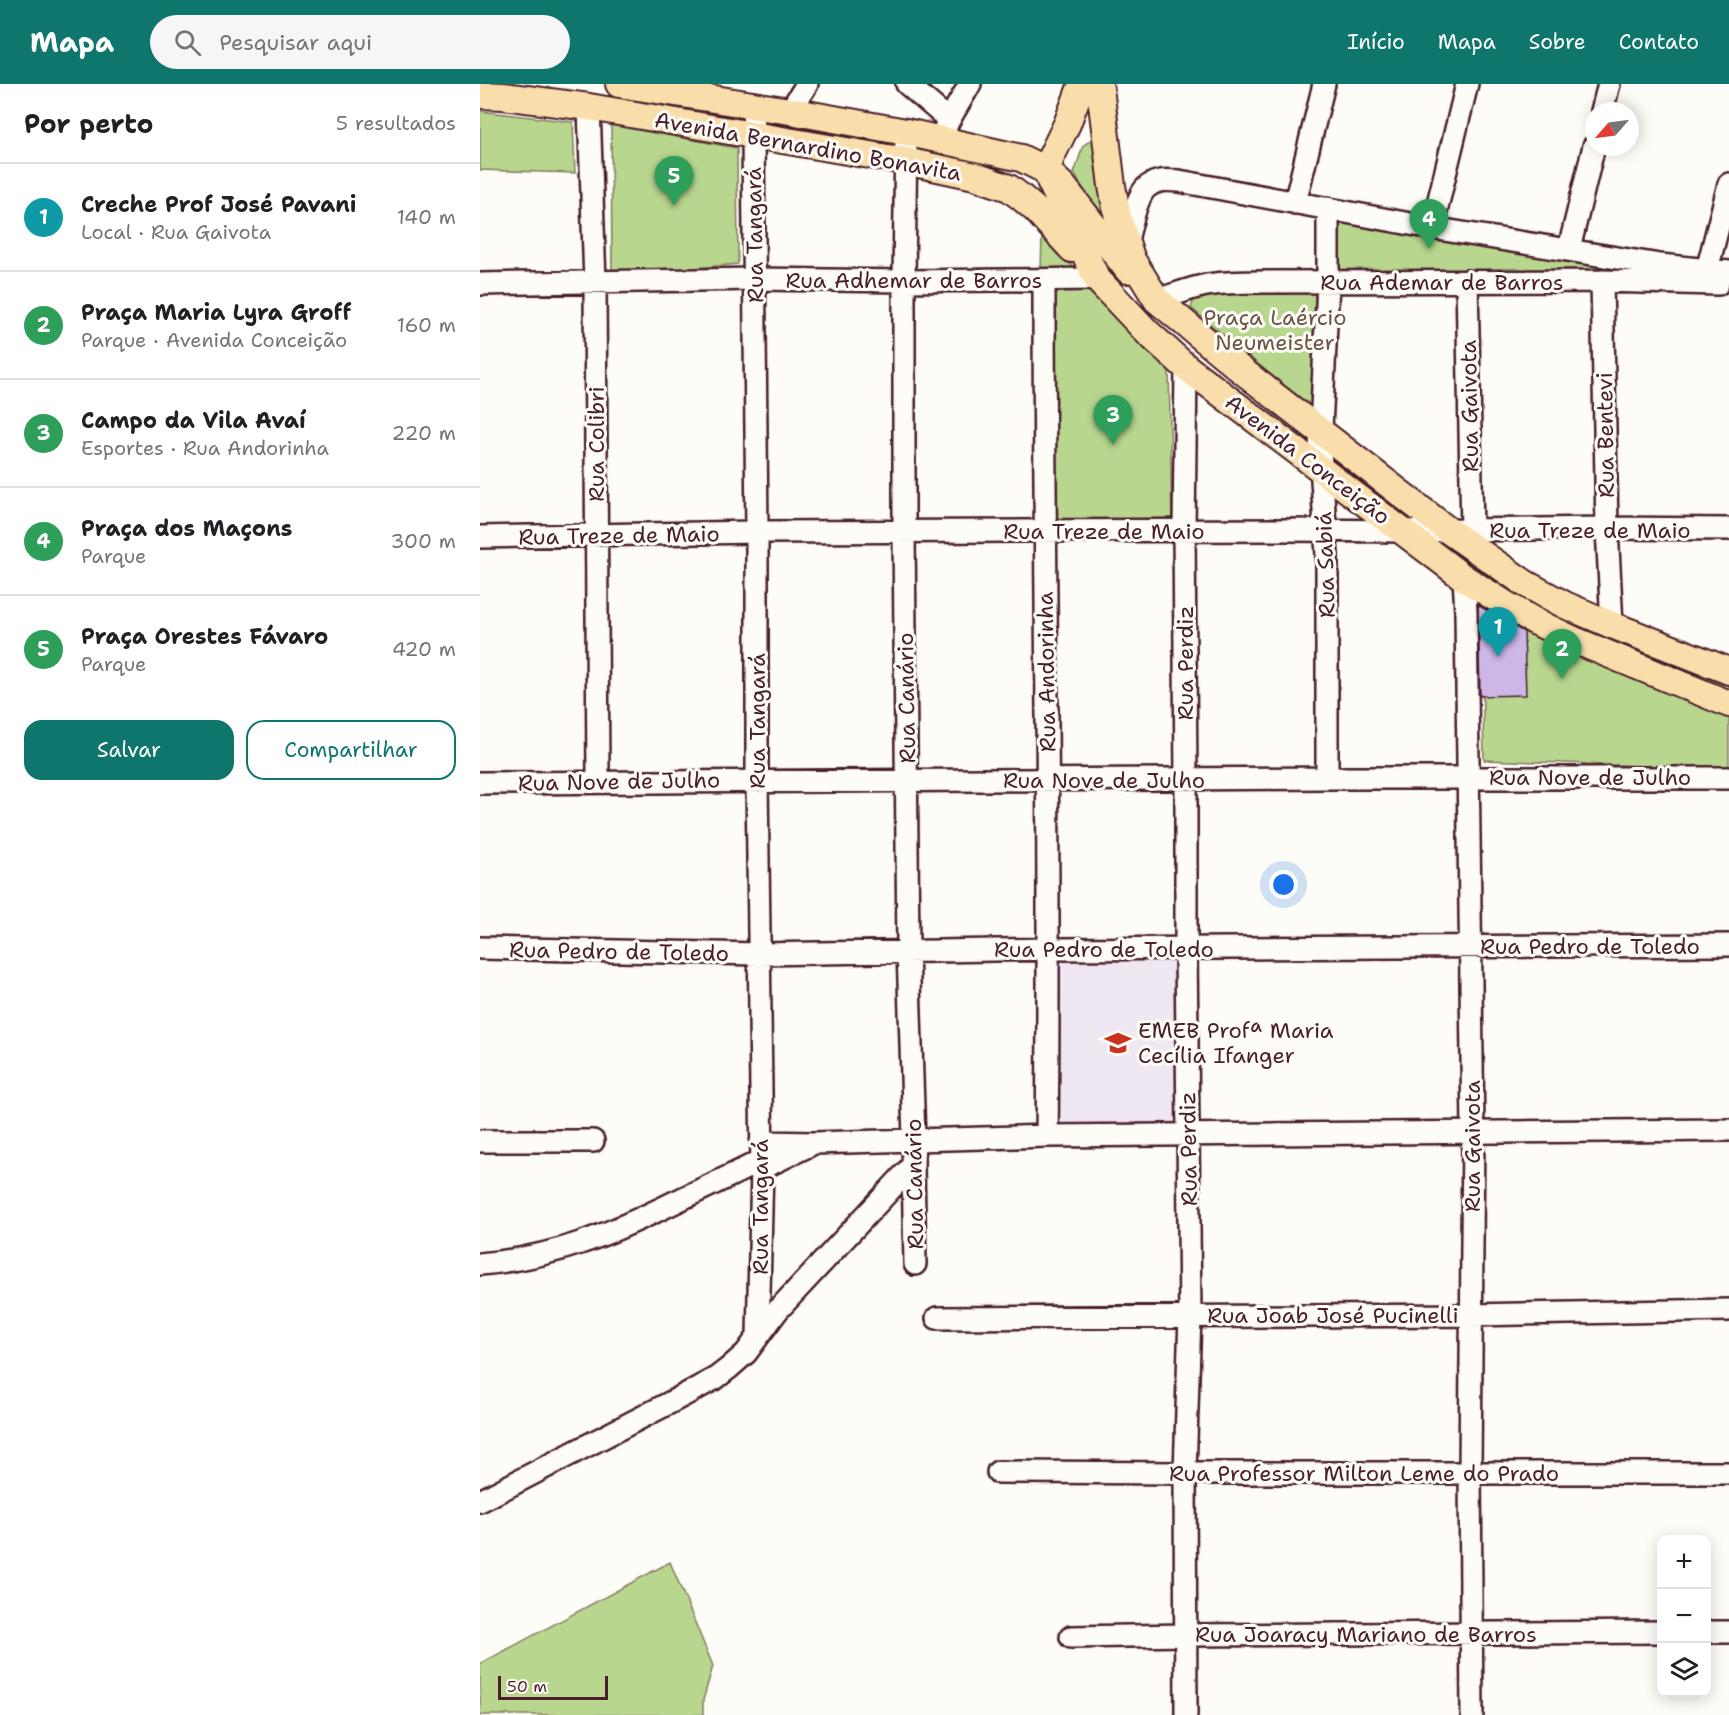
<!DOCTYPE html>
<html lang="pt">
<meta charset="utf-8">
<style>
body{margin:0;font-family:"Shantell Sans",sans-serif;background:#f6f6f6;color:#202124}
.controls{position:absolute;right:18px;bottom:18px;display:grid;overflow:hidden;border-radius:12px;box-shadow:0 3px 15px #0003}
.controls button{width:54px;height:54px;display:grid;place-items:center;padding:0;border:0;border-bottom:2px solid #e0e0e0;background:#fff;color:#202124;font:30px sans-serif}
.compass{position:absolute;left:1105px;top:18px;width:54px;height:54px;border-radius:50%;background:#fff;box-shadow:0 3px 15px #0003;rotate:242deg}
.scale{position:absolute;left:18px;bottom:15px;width:110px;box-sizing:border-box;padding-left:6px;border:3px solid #4a1f2b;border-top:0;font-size:16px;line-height:21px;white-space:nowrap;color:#4a1f2b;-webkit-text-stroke:4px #fdfcf7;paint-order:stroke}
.you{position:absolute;left:804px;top:801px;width:21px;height:21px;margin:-15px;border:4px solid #fff;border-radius:50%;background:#1a73e8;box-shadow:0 0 0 9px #1a73e833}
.badge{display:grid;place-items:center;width:39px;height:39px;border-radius:50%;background:#0f766e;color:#fff;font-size:20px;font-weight:700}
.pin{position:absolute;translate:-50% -50px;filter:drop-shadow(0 2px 3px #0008)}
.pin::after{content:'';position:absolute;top:32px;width:21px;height:18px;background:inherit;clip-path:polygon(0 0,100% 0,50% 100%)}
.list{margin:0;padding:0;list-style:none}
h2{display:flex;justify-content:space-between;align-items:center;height:78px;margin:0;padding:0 24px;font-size:26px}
h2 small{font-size:20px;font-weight:400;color:#757577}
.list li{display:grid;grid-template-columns:39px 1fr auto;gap:18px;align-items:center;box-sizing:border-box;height:108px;padding:0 24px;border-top:2px solid #e0e0e0}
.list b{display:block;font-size:22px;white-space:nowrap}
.list p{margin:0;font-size:20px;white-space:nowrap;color:#757577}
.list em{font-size:20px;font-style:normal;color:#757577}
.actions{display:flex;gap:12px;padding:18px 24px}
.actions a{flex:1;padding:14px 0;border:2px solid #0f766e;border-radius:18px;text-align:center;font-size:21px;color:#0f766e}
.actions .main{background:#0f766e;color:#fff}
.icon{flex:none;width:33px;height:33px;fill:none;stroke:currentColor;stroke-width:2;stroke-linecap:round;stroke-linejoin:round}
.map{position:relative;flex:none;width:1249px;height:1631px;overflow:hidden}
header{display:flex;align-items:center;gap:36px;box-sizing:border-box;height:84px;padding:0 30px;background:#0f766e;color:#fff}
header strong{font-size:28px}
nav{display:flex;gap:33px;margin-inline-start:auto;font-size:21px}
.search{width:420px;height:54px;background:#f6f6f6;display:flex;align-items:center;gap:15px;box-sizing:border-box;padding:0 21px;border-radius:33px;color:#757577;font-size:22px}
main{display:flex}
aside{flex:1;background:#fff}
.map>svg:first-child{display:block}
.built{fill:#efe7f2}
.green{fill:#b8d68e;stroke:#817a5c;stroke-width:1.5}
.building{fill:#cdb7e7;stroke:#4a1f2b;stroke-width:1.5}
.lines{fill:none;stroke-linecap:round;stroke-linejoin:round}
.minor-casing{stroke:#4a1f2b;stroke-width:26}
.major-casing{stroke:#4a1f2b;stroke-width:30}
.minor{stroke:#fdfcf7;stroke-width:21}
.major{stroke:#f9deab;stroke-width:26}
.labels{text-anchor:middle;stroke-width:6;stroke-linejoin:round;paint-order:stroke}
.street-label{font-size:22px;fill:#4a1f2b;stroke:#fdfcf7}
.park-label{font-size:22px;fill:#6b5649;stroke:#fdfcf7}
.poi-label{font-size:22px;fill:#4a1f2b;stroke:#fdfcf7;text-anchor:start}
</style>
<header>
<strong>Mapa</strong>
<div class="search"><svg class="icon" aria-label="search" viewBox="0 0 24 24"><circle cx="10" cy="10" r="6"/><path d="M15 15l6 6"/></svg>Pesquisar aqui</div>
<nav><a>Início</a><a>Mapa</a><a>Sobre</a><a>Contato</a></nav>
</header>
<main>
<aside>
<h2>Por perto<small>5 resultados</small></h2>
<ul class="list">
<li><span class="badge" style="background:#0f9aa8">1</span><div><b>Creche Prof José Pavani</b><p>Local · Rua Gaivota</p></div><em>140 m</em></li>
<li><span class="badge" style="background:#2e9e5b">2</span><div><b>Praça Maria Lyra Groff</b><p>Parque · Avenida Conceição</p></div><em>160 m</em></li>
<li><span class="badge" style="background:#2e9e5b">3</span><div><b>Campo da Vila Avaí</b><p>Esportes · Rua Andorinha</p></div><em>220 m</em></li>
<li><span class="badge" style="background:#2e9e5b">4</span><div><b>Praça dos Maçons</b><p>Parque</p></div><em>300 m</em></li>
<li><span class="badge" style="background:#2e9e5b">5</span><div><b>Praça Orestes Fávaro</b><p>Parque</p></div><em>420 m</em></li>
</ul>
<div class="actions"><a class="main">Salvar</a><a>Compartilhar</a></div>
</aside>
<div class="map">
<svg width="1249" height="1631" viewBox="0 0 1249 1631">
<rect width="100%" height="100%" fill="#fdfcf7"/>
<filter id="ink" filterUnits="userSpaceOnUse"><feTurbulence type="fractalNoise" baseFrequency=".0167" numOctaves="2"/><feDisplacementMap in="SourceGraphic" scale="12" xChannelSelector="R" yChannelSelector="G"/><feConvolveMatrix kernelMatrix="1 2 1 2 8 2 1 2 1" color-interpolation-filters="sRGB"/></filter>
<g filter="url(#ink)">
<path class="built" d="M577 872 696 876 703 1045 574 1042Z"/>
<path class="green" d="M0 27 93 38 95 89 0 86Z
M131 41 257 64 258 180 183 187 132 186Z
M620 49 628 147 594 89 603 62Z
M859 137 1147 186 1111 192 983 191 857 186Z
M562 150 597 187 561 186Z
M608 207 689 285 692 439 575 436V208Z
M835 207 833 326 711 224 716 208Z
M961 467H987L1249 593V612L1071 540Z
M1001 534 1074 558 1249 632V685L1004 676Z
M190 1478 233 1582 223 1616V1631H0V1580Z"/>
<path class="building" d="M998 521 1044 548 1046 611 1000 612Z"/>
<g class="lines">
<g class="minor-casing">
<path id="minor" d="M427 0 469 36 460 55
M274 22 273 52 277 448V696L282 1084 278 1252
M109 23 115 199 118 697
M310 27 327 0
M1122 27 1129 0
M469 36 490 0
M426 48 424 197V448L428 866 434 1055 433 1081 435 1180
M815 119 844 0
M952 144 987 0
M646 160C650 146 656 112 667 103 677 95 688 96 699 97L952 144 1180 181 1249 188
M1089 165 1114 62
M564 196C564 481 571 767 567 1052
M987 197 992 447
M1122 197 1127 444 1132 541
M1226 199 1227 186 1249 100
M0 200 274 195 424 197 617 195
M677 216C694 211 710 204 727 201 746 198 765 198 784 198L1122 197 1238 200
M0 453 277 448 807 446 924 447 1127 444 1249 445
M984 494 986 529 993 1048 990 1388 992 1631
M847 694V471L840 366 848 199V124
M0 699 847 694H1249
M0 864 279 870 569 865 1249 861
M0 1057H113
M281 1058 334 1059 567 1052 1249 1046
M282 1084 330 1061
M0 1180C74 1174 130 1150 195 1118 224 1104 253 1091 282 1076
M457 1234 991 1231 1249 1226
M518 1388 705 1389H1249
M0 1417 197 1315 236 1294 249 1284 266 1269 297 1227 433 1081
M1226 1548H1249
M591 1553 706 1551 1182 1548
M706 1631 705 1389 710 1231 706 865V696L704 446 706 283"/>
</g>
<g class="major-casing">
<path id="major" d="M139 0 310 27 426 48 541 74 567 87 583 102 648 186
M602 0 587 40 571 73 567 87 570 97 617 195 667 248 706 283 984 494 1025 520 1056 538 1094 556 1249 620
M620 4 632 102 638 134 652 176 677 216 760 285 969 447 1046 500 1085 521 1132 541 1249 587
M0 11 23 12 109 23 425 77 495 92 529 104 541 113 557 127 592 165"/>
</g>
<use href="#minor" class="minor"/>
<use href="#major" class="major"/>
</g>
</g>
<defs>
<g id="school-bare" transform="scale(2.07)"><path d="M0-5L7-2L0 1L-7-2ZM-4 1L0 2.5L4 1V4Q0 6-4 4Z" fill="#c8321e" stroke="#fdfcf7" stroke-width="2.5" paint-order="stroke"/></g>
</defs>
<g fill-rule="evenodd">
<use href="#school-bare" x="638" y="959"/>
</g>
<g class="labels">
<g class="street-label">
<text transform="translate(328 62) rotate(10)" y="8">Avenida Bernardino Bonavita</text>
<text transform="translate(274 151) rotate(-91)" y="8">Rua Tangará</text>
<text x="434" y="204">Rua Adhemar de Barros</text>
<text x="962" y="206">Rua Ademar de Barros</text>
<text transform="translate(989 322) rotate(-91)" y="8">Rua Gaivota</text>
<text transform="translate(1125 351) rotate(-91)" y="8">Rua Bentevi</text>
<text transform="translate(116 360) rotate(-90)" y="8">Rua Colibri</text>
<text transform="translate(828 375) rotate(37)" y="8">Avenida Conceição</text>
<text x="1110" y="454">Rua Treze de Maio</text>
<text x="624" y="455">Rua Treze de Maio</text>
<text transform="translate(139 451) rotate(-1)" y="8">Rua Treze de Maio</text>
<text transform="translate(845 481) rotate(-92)" y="8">Rua Sabiá</text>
<text transform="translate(705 579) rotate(-90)" y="8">Rua Perdiz</text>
<text transform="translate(566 588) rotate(-91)" y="8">Rua Andorinha</text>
<text transform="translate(426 614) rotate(-91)" y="8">Rua Canário</text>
<text transform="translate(277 637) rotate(-90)" y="8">Rua Tangará</text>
<text x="1110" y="701">Rua Nove de Julho</text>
<text x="624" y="704">Rua Nove de Julho</text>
<text transform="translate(139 697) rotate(-1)" y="8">Rua Nove de Julho</text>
<text x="1110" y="870">Rua Pedro de Toledo</text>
<text x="624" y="873">Rua Pedro de Toledo</text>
<text transform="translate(139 867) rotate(1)" y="8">Rua Pedro de Toledo</text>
<text transform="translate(992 1062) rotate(-90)" y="8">Rua Gaivota</text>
<text transform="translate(708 1065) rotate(-91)" y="8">Rua Perdiz</text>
<text transform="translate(434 1100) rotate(-91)" y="8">Rua Canário</text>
<text transform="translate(280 1123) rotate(-90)" y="8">Rua Tangará</text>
<text x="853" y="1239">Rua Joab José Pucinelli</text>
<text x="884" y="1397">Rua Professor Milton Leme do Prado</text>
<text x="886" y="1558">Rua Joaracy Mariano de Barros</text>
</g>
<g class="park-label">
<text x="795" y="241">Praça Laércio<tspan x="795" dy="25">Neumeister</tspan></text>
</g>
<g class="poi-label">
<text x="658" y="954">EMEB Profª Maria<tspan x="658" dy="25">Cecília Ifanger</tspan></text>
</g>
</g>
</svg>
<div class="controls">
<button>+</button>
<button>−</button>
<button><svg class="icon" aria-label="layers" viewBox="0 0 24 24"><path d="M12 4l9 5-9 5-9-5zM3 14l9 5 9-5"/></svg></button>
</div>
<svg class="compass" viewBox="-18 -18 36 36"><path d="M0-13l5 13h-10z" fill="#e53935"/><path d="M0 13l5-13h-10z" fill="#757577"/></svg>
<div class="scale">50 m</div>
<div class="you"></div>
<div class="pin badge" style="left:1018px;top:573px;background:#0f9aa8">1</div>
<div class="pin badge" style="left:1082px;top:595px;background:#2e9e5b">2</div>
<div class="pin badge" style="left:633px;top:361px;background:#2e9e5b">3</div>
<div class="pin badge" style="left:949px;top:165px;background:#2e9e5b">4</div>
<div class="pin badge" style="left:194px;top:122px;background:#2e9e5b">5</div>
</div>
</main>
